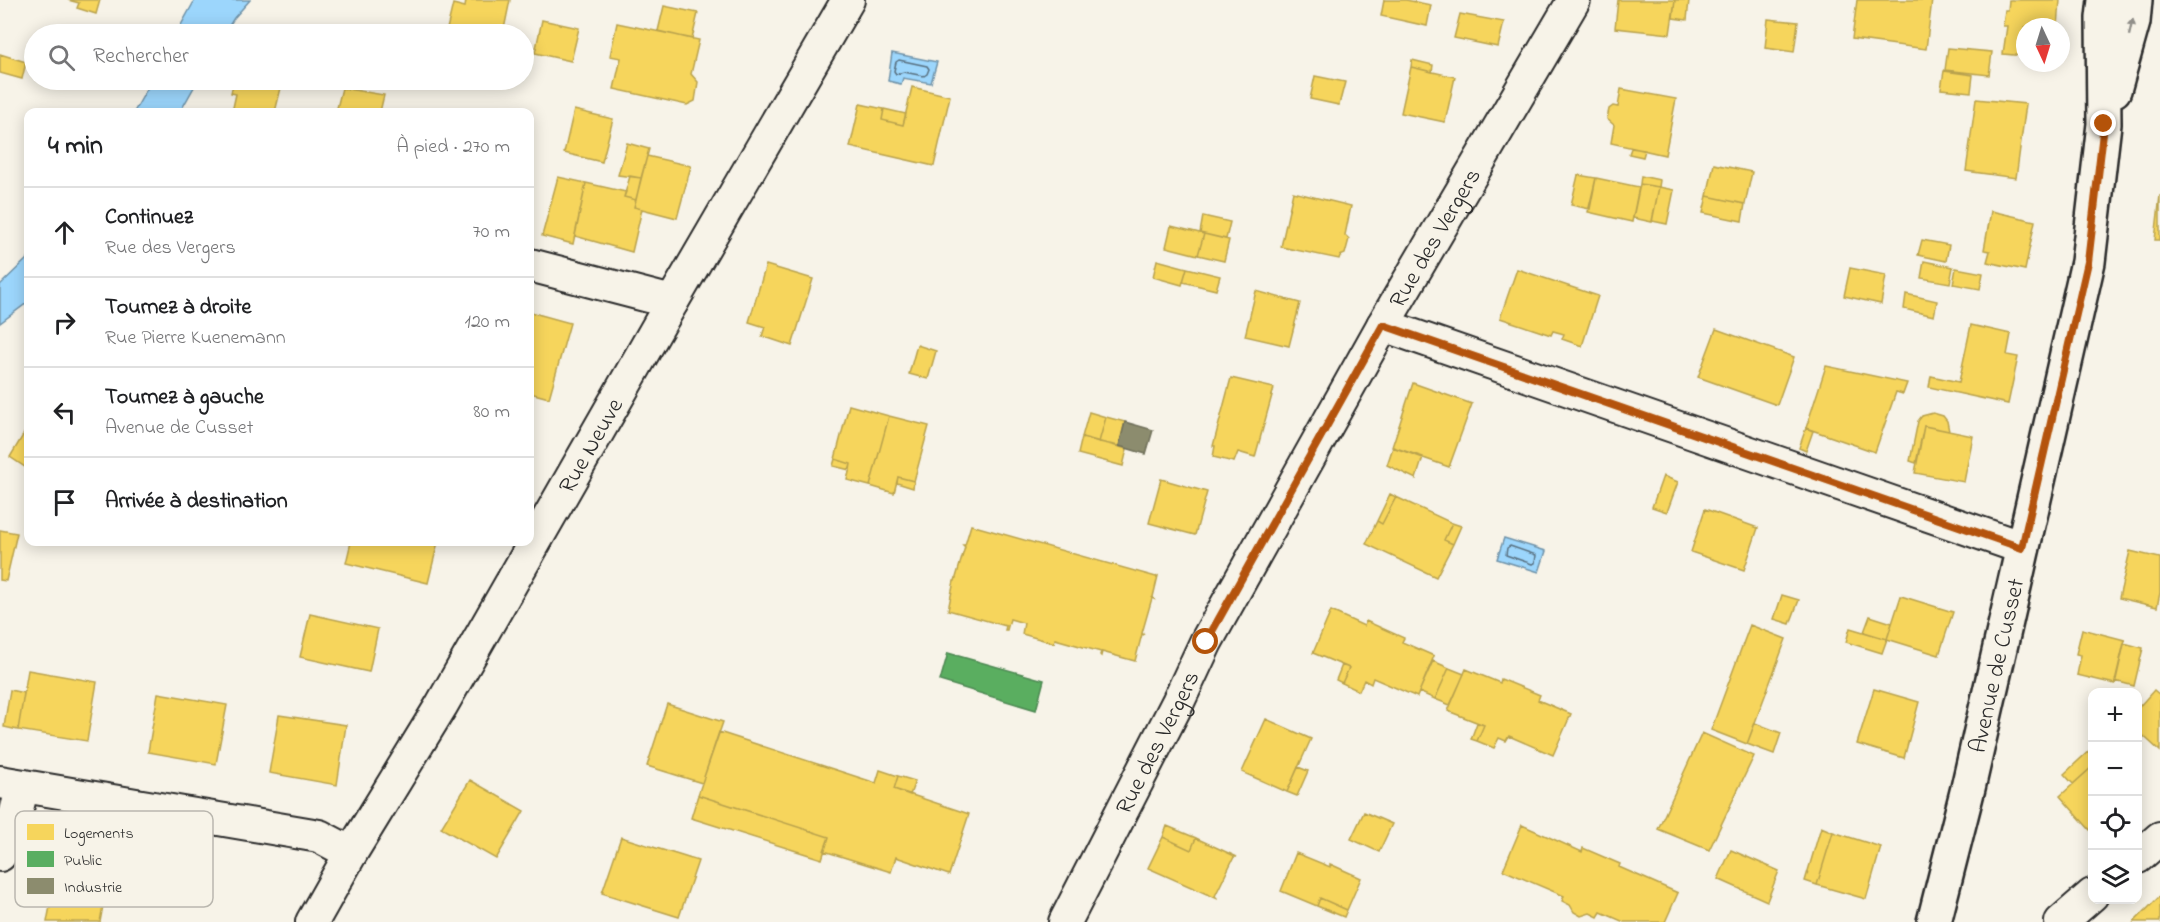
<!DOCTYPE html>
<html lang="fr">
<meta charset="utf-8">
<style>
body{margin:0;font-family:"Indie Flower",sans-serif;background:#f2f2f2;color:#202124}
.controls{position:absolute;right:18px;bottom:18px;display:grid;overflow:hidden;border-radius:12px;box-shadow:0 3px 15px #0003}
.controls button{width:54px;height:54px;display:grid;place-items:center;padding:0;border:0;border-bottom:2px solid #e0e0e0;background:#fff;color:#202124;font:30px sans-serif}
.compass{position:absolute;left:2016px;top:18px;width:54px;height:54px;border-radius:50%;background:#fff;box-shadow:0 3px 15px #0003;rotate:176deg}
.stop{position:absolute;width:18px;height:18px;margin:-14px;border:4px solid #b45309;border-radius:50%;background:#fff}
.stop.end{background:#b45309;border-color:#fff;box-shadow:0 2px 6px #0008}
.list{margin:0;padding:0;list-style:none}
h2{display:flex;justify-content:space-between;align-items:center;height:78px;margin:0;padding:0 24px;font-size:26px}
h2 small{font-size:20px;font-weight:400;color:#757577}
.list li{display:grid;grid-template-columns:39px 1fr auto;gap:18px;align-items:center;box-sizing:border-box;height:90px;padding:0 24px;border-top:2px solid #e0e0e0}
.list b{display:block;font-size:22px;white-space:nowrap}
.list p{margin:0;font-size:20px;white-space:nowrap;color:#757577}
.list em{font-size:20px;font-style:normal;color:#757577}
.icon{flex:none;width:33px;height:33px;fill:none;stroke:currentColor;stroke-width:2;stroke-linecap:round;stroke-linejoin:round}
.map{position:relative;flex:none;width:2160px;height:922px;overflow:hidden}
.search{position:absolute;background:#fff;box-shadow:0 3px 15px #0003;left:24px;top:24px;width:510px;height:66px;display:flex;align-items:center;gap:15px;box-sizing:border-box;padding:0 21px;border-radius:33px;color:#757577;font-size:22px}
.panel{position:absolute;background:#fff;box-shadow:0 3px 15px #0003;left:24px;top:108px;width:510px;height:438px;border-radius:12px}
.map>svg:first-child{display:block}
.water{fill:#9cd6fc;stroke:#6f92a8;stroke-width:1.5}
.homes{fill:#f6d55c;stroke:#b9a24d;stroke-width:1.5}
.public{fill:#5aae61;stroke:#4c8751;stroke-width:1.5}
.industry{fill:#8c8c6e;stroke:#6f6f5a;stroke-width:1.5}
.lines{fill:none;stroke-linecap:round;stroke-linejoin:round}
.shore{stroke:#586f7f;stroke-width:1.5}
.street-casing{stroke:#2b2b2b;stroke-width:36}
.secondary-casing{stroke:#2b2b2b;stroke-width:38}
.street{stroke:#f7f3e8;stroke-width:32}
.secondary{stroke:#f7f3e8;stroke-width:33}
.oneway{fill:#918f8a}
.route{stroke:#b45309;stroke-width:8}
.labels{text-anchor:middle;stroke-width:6;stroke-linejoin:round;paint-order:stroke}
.street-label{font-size:24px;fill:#2b2b2b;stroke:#f7f3e8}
.key{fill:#f7f3e8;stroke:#bab7af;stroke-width:1.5}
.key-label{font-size:16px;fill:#2b2b2b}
</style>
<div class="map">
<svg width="2160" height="922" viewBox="0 0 2160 922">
<rect width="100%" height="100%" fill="#f7f3e8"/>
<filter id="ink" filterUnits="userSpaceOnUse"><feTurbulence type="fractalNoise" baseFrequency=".0167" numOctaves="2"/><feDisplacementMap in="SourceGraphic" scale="12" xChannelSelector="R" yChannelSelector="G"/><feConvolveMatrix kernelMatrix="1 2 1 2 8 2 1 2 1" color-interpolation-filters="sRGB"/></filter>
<g filter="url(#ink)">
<path class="water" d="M195 0H250L234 18 224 34H176Z
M892 53 937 62 931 83 903 78 901 84 888 81Z
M152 80H198L180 112H134Z
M28 258V302L0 323V285Z
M1504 538 1546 551 1539 572 1497 559Z"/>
<path class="homes" d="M68 0H100L96 14 77 8 79 3Z
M466 0H510L503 34 446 33 453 4 465 7Z
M1384 0H1406L1431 5 1427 26 1381 16Z
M1618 0H1675L1670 34 1615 28Z
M1675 0H1689L1687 20 1673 18Z
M1857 0H1932L1926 49 1852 39Z
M2009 0H2060L2058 27H2025V56L2003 54 2007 26H2003L2005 10H2008Z
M664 6 698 13 692 39 658 31Z
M1460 14 1504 22 1498 47 1454 38Z
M1768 19 1798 22 1794 52 1765 48Z
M542 20 579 28 571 61 535 53Z
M617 23 699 40 691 74 698 82 695 101 687 105 614 89 621 58 610 56Z
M1948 48 1992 52 1989 75 1945 70Z
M0 54 26 62 22 79 0 73Z
M1412 60 1433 65 1432 72 1411 67Z
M1411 67 1455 77 1445 122 1401 113Z
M1944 71 1973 75 1971 92 1941 89Z
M1315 76 1345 82 1339 105 1310 99Z
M234 80H283L275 112H232L236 94 231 93Z
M912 87 950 96 934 166 850 147 860 104 884 109 882 120 903 125Z
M342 88 384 95 380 112H336Z
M1621 89 1676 99 1665 155 1611 143 1614 125 1607 119 1609 109 1613 106 1618 107Z
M1976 99 2026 104 2016 178 1966 171Z
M884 109 906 114 903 125 882 120Z
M574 110 613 119 602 162 564 153Z
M627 143 649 149 641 178 618 175Z
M1631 148 1645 150 1643 157 1629 154Z
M647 156 691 166 677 218 634 207Z
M1714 164 1752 172 1745 204 1707 196Z
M1578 175 1596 178 1590 209 1571 205Z
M630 176 641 178 636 200 624 197Z
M1641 176 1660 180 1659 187 1640 184Z
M558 177 586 183 573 244 542 236Z
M1596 178 1639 187 1632 222 1588 212Z
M586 183 626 192 624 197 636 200 634 207 642 209 632 252 575 236Z
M1640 184 1659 187 1652 222 1633 218Z
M1659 187 1674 190 1667 224 1652 221Z
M1293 192 1351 206 1345 235 1349 239 1345 254 1340 256 1339 259 1281 247Z
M2160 195V240H2155Z
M1707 196 1745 204 1742 221 1703 213Z
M1991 211 2035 221 2025 270 1987 262 1990 251 1984 250Z
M1203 216 1230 222 1226 239 1200 233Z
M1171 226 1204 234 1198 255 1166 247Z
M1204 234 1229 240 1224 261 1198 255Z
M1922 240 1949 245 1946 261 1918 255Z
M1157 260 1187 268 1182 285 1153 277Z
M1924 261 1953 267 1950 283 1921 278Z
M766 265 813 279 792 346 762 336 765 327 749 322Z
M1187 268 1220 276 1216 290 1183 282Z
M1850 268 1886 275 1881 304 1844 296Z
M1956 268 1983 273 1980 289 1953 284Z
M1517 269 1598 296 1582 346 1562 339 1564 334 1553 331 1551 335 1500 318Z
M1256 291 1300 303 1289 346 1245 336Z
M1906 294 1937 301 1934 316 1904 309Z
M530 312 570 323 549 398 530 393Z
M1971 325 2011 334 2007 355 2018 357 2008 404 1929 387 1931 376 1959 382Z
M1716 329 1794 357 1777 405 1698 377Z
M917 345 936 351 928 379 909 374Z
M1826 366 1907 383 1903 394 1896 392 1875 452 1806 428Z
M1231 378 1274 388 1255 457 1238 452 1234 462 1213 457 1215 446H1213Z
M1413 383 1472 404 1449 467 1392 447Z
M849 405 889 416 870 486 847 480 851 464 835 459Z
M1089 412 1106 417 1099 442 1082 437Z
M1933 413 1943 416 1947 421 1949 431 1924 426 1916 463 1910 461 1918 421 1922 416Z
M889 416 929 426 914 481 898 477 894 493 870 486Z
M1106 417 1125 422 1119 446 1099 442Z
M1924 426 1973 436 1964 482 1915 473Z
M28 427V469L10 457Z
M1806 428 1813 431 1806 451 1799 448Z
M1082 437 1127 449 1123 466 1078 454Z
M1393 447 1423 457 1416 479 1387 465Z
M835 459 851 464 850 470 833 466Z
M1663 476 1678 482 1667 512 1652 507Z
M898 477 914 481 913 488 897 483Z
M1161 479 1207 492 1195 535 1149 523Z
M1390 494 1396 497 1382 524 1377 521Z
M1396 497 1452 523 1444 540 1453 544 1436 577 1366 544 1377 521 1382 524Z
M1705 509 1758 528 1744 570 1691 552Z
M1452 523 1461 526 1453 544 1444 540Z
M971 525 1156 577 1158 576 1153 597 1154 599 1152 598 1142 633 1144 635 1142 634 1135 661 1102 652 1101 656 1100 655 1101 652 1055 639 1054 643 1022 634 1024 623 1010 619 1007 630H1005L1006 626 948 610 954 581H955L965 547 963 545H965Z
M0 530 17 533 6 581 0 580Z
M351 542H438L428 583 346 563Z
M2130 551 2160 558V593L2157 607 2119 598Z
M1782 595 1799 600 1790 624 1774 619Z
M1901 596 1953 612 1939 655 1887 639Z
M1331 611 1364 626 1366 621 1404 638 1402 642 1434 656 1417 697 1373 678 1371 684 1364 680 1359 691 1342 683 1349 668 1313 653Z
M310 614 378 629 369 672 300 657Z
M1870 616 1892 623 1887 639 1864 632Z
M1750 625 1786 639 1747 744 1711 730Z
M1850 628 1887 639 1882 653 1846 642Z
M2082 629 2125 640 2115 684 2077 675 2081 655 2076 654Z
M2124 643 2143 648 2134 686 2115 681Z
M1433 661 1449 668 1435 699 1419 692Z
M1342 665 1349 668 1342 683 1336 680Z
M1449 668 1464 674 1450 705 1435 699Z
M1466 669 1500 683 1501 679 1540 695 1538 700 1571 714 1553 755 1509 736 1506 741 1499 738 1494 748 1477 741 1484 725 1448 711Z
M28 670 97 682 87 741 18 730Z
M1874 689 1919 702 1904 758 1857 744Z
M10 690 24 693 18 730 4 727Z
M2154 690 2160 695V751L2138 731V708Z
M158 693 227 705 216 764 148 752Z
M667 704 723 722 702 783 647 766Z
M279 715 346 725 337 785 269 773Z
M1266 719 1311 739 1287 792 1242 772Z
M1477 723 1484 725 1477 741 1471 739Z
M1755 723 1781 733 1774 754 1747 744Z
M719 732 876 783 880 770 898 776 894 789 969 814 949 875 896 857 891 872 824 851 829 837 698 795Z
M1702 733 1754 756 1709 850 1658 829Z
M2092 748V767L2073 784 2064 774Z
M1298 767 1308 771 1297 796 1287 792Z
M2092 767V827L2090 830 2060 796Z
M898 776 915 781 910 795 894 789Z
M470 780 524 811 496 859 441 828Z
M698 795 829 837 822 859 691 818Z
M1364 812 1392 824 1379 852 1351 839Z
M1522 825 1582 852 1583 848 1620 864 1619 867 1678 893 1665 922H1624L1601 912 1598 917 1590 913 1581 916 1574 912 1570 905 1562 901 1564 896 1503 870Z
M1167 826 1196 838 1191 850 1163 837Z
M1821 827 1833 832 1817 885 1805 881Z
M1833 832 1881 847 1866 899 1817 885Z
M621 837 698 861 679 917 602 893Z
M1163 837 1191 850 1196 838 1237 857H1234L1215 896 1218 899 1148 868Z
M62 843 113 852 100 922H47Z
M1731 850 1779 871 1767 901 1718 879Z
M1296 853 1330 867V864L1361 878 1347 910 1320 898 1317 906 1281 891Z
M2160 896V922H2134Z
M1320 898 1347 910 1344 917 1317 906Z"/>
<path class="public" d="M948 653 1044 680 1036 710 940 681Z"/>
<path class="industry" d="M1125 422 1153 430 1146 454 1119 446Z"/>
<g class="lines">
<path class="shore" d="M899 60 927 66 929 69 927 74 924 76 904 72 896 74 894 71 896 62Z
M1510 546 1536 555 1535 563 1532 564 1506 555 1507 548Z"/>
<g class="street-casing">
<g id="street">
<path d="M530 265 672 302"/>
<path d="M1383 325 2023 548"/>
<path d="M0 782 319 836 351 853"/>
<path d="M0 855 12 827 23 786"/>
<path d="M2138 857 2160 838"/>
<path id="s1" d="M312 922 351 853 441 706 672 302 848 0"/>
<path id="s2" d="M1065 922 1178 702 1206 642 1383 325 1574 0"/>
<path d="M2061 922 2092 895"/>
</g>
</g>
<g class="secondary-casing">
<g id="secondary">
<path d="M2114 90 2133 22 2135 0"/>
<path id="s3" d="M1934 922 1968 788 2088 262 2104 124 2103 18 2105 0"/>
</g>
</g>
<use href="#street" class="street"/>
<use href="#secondary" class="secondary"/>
</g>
<defs><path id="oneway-solid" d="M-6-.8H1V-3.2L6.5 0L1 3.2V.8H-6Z" transform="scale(1.5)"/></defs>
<use class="oneway" href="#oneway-solid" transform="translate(2131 27) rotate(-77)"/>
</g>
<g class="lines" filter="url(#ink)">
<path class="route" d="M1206 642 1383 325 2022 548 2088 262 2104 124"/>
</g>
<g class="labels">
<g class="street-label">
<text dy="8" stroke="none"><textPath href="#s2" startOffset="778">Rue des Vergers</textPath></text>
<text dy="8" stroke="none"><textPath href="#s1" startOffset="552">Rue Neuve</textPath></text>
<text dy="8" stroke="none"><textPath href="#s3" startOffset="264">Avenue de Cusset</textPath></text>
<text dy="8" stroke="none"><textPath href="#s2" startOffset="202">Rue des Vergers</textPath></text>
</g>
</g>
<rect x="15" y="811" width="198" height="96" rx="9" class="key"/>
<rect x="27" y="824" width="27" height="16" fill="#f6d55c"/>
<rect x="27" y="851" width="27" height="16" fill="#5aae61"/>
<rect x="27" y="878" width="27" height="16" fill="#8c8c6e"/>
<g class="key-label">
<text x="64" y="838">Logements</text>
<text x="64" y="865">Public</text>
<text x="64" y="892">Industrie</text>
</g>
</svg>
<div class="controls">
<button>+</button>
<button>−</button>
<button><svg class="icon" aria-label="locate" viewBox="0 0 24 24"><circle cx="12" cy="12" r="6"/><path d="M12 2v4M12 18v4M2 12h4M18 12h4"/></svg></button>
<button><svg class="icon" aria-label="layers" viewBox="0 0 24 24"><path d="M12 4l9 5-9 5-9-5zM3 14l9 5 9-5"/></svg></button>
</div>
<svg class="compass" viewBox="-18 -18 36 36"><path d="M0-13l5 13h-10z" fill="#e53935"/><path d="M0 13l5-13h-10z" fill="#757577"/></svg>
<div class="stop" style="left:1206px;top:642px"></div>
<div class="stop end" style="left:2104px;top:124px"></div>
<div class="search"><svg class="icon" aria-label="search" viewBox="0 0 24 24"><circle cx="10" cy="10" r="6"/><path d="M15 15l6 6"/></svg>Rechercher</div>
<section class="panel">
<h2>4 min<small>À pied · 270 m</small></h2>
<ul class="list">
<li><svg class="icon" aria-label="ahead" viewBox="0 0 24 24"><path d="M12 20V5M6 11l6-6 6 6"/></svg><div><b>Continuez</b><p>Rue des Vergers</p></div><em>70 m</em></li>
<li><svg class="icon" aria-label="right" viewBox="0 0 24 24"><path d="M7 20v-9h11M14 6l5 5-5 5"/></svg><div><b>Tournez à droite</b><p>Rue Pierre Kuenemann</p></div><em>120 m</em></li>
<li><svg class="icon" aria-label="left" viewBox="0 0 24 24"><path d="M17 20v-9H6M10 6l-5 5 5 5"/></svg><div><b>Tournez à gauche</b><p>Avenue de Cusset</p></div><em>80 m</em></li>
<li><svg class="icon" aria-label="arrive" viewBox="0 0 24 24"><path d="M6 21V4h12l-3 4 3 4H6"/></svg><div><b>Arrivée à destination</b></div></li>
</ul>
</section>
</div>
